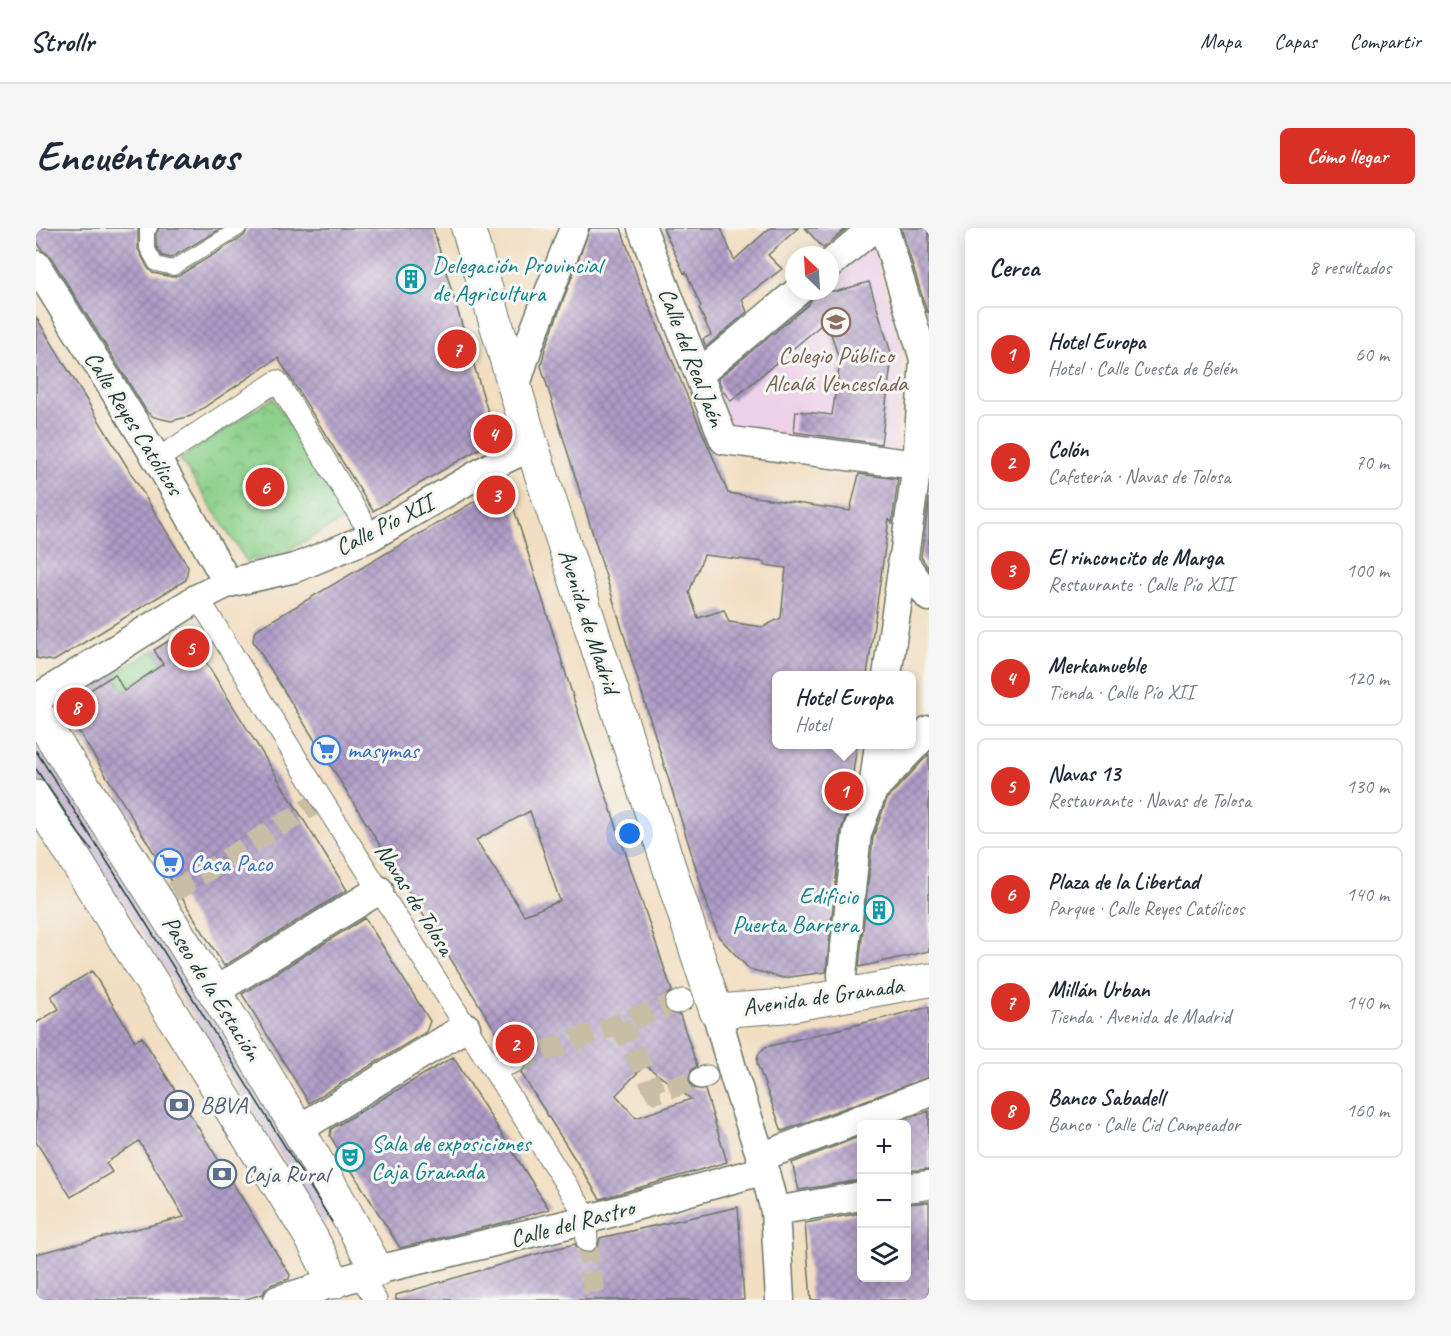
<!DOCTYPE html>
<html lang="es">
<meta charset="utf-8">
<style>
body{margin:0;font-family:Caveat,sans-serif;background:#f6f6f7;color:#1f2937}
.controls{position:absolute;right:18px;bottom:18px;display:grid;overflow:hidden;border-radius:9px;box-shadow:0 3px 15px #0003}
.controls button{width:54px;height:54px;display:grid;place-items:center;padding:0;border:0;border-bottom:2px solid #e0e1e3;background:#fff;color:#1f2937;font:30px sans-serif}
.compass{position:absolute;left:749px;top:18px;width:54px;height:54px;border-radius:50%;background:#fff;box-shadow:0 3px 15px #0003;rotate:335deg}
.you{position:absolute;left:594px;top:606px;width:21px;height:21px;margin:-15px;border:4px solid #fff;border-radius:50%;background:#1a73e8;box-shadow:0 0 0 9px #1a73e833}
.badge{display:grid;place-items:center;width:39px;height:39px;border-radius:50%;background:#d93025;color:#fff;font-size:20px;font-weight:700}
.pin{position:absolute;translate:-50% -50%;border:3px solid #fff;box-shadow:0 2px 6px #0006}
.popup{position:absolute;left:736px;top:443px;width:144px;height:78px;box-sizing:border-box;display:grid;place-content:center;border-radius:9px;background:#fff;filter:drop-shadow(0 2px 4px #0005);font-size:20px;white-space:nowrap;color:#747a83}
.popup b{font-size:22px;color:#1f2937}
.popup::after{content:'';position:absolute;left:50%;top:100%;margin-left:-12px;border:12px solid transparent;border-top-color:#fff}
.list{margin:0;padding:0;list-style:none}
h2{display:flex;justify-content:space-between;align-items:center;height:78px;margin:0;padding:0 24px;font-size:26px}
h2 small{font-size:20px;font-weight:400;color:#747a83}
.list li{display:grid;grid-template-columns:39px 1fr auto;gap:18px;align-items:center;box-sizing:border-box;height:96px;margin:0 12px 12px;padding:0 12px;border:2px solid #e0e1e3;border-radius:9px}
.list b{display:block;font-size:22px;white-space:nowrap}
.list p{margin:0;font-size:20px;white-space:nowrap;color:#747a83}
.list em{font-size:20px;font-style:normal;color:#747a83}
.icon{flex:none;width:33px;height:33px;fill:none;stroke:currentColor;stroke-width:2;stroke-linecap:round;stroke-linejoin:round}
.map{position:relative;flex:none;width:893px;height:1072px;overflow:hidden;border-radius:9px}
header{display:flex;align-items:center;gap:36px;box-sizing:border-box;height:84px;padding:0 30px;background:#fff;border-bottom:2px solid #e0e1e3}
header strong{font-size:28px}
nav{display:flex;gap:33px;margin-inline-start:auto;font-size:21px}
.intro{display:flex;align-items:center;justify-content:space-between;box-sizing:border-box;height:144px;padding:0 36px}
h1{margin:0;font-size:42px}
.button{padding:15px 27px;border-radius:9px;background:#d93025;color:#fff;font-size:21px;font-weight:700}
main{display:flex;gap:36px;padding:0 36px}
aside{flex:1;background:#fff;border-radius:9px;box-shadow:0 3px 15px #0003}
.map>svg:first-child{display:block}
.built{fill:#edd1e9}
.railway{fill:#ccbfd4}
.green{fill:#8bd08a;stroke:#55865f;stroke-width:1.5}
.park{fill:url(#park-crowns);stroke:#55865f;stroke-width:1.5}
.building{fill:url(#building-cross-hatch);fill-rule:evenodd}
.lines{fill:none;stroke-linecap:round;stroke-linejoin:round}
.pedestrian-tunnel{stroke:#c8bea5;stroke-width:21;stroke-dasharray:21 10;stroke-linecap:butt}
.service-casing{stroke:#697565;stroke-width:16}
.pedestrian-casing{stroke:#697565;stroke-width:23}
.minor-casing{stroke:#697565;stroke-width:31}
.tertiary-casing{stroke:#697565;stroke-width:35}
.secondary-casing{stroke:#697565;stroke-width:35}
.service{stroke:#fff;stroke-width:14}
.pedestrian{stroke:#fff;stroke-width:21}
.minor{stroke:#fff;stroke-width:28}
.tertiary{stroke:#fff;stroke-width:33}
.secondary{stroke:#fff;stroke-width:33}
.tram{stroke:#1f3d34;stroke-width:1.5}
.labels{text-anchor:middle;stroke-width:6;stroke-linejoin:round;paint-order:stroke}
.culture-label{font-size:24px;fill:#0d838f;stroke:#f6f6f2;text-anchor:start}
.education-label{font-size:24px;fill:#785e54;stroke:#f6f6f2}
.street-label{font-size:24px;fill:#1f3d34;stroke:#f6f6f2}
.shop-label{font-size:24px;fill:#366cbe;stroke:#f6f6f2;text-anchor:start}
.service-label{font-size:24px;fill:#4e5e75;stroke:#f6f6f2;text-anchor:start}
</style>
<header>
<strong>Strollr</strong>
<nav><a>Mapa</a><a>Capas</a><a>Compartir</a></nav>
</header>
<div class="intro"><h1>Encuéntranos</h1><a class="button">Cómo llegar</a></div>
<main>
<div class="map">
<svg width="893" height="1072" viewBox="0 0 893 1072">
<defs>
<pattern id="park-crowns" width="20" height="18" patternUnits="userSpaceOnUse" patternTransform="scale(1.5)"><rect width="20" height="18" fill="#8bd08a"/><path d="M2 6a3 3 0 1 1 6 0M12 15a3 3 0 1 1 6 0" fill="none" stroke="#71aa72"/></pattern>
<pattern id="building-cross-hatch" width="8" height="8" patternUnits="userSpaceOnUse" patternTransform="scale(1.5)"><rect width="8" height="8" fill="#b09cc7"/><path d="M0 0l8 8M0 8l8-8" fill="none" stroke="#8f80a2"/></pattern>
</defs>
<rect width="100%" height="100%" fill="#f6f6f2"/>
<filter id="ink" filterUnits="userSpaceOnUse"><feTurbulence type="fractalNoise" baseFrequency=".0167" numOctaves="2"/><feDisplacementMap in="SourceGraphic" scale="12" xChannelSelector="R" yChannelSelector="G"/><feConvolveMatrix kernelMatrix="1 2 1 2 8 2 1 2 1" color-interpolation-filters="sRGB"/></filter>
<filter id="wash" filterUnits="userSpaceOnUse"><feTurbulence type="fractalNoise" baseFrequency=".008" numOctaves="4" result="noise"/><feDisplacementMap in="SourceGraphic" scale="24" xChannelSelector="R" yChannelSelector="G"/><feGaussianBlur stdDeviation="1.35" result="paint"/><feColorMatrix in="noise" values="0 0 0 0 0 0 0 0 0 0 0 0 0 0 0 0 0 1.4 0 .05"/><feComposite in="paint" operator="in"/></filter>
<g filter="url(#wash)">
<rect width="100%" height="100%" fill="#f2dec1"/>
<path class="built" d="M834 21 838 24 867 124 859 217 855 223 696 202 676 150 777 63H794V48Z"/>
<path class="railway" d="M0 509 302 987 287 996 88 676 39 620 0 558Z"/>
<path class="green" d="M118 422 144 463H88L79 446Z"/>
<path class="park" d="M237 170 314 288 253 322 211 334 144 231Z"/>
<g id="blocks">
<path class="building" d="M0 0H102V21L112 40 117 45 136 49 142 48 208 8 212 0H397L460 211 337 283 242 130 155 188 135 193 118 189 111 184 14 28 6 22 0 12Z
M123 0H186L135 30 126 28 120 18V6Z
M554 0H585L602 51 692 265 814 283 823 246 862 251 856 295 853 291 831 447H741V516H821L812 582 805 603 790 744 747 750 713 741 683 709 676 692 505 138 509 121ZM668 327 728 334V337L750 340 745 390 727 399 693 394 688 382 662 390 653 364Z
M627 0H685L698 32 734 0H762L732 27 746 41 706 71 711 84 670 119 667 111 675 107 663 80 665 79 650 44 648 45Z
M769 0H811L787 20Z
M865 0H893V84H891Z
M833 54 856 128 845 216 758 204 760 183 796 187 804 135 791 92 695 173 687 163 682 151 773 76 777 69 778 63H802Z
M0 89 152 339 150 352 18 433 0 430Z
M470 255 539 475 636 763 630 768 628 779 633 785 644 787 661 838 655 842 653 853 657 860 669 862 691 934 564 971 485 845 491 837V829L482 822 472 823 217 413 218 405 223 400ZM494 583 524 673 488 687 440 612ZM609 837 655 871 600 890 580 867Z
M893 270V341L885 329Z
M150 402 311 662 188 738 32 486 34 475 79 446 88 463 127 436 118 422Z
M893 526V723L823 739 837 609 851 571Z
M329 690 394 793 390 804 273 875 206 766Z
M56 743 99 813 106 809 254 1047 253 1051 237 1056 230 1060 227 1066 207 1072H0V1026L148 989 103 913 70 935 76 944 35 969 0 914V795L23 781 15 768Z
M893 779V849L746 903 721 835 722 827 725 823 730 819Z
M417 829 513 981 474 993 364 1020 294 908 295 901Z
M893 883V941L870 943V897H857Z
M825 908V952L763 962 756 935Z
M893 974V1072H775L769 995 825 985V1050H870V976Z
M702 979 708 1072H360V1067L518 1021 539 1016 545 1024 553 1026 562 1019 564 1010Z"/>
</g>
</g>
<g filter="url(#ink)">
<use href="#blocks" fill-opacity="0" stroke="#697565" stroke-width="1.5"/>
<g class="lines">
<path class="pedestrian-tunnel" d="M137 664 286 572
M583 795 620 865 665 850
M479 834 640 775
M551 1013 559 1072"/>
<g class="service-casing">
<path id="service" d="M114 0 111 2V20L120 36 137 40 203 0"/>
</g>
<g class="pedestrian-casing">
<path id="pedestrian" d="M134 223 241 153 326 292
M171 384 286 572 547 983
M640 775 647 772
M457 842 479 834
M665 850 671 848
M550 1000 551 1013
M328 1054 340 1072"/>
</g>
<g class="minor-casing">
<path id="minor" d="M606 0 688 212 881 237 893 234
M848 0 888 131 881 237 851 448
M794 36 837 0
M0 37 121 231 192 355
M663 146 762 63
M479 160 493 116 538 0
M866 332 893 369
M0 471 162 370 192 355 259 340 334 309 465 233 496 218
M837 562 893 502
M179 763 343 662
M808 768 806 747 821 605 837 562 843 516
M680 783 699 851 725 929 739 983 744 1072
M263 901 430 799
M725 929 893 865
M870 960 893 957
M739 983 826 968
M242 1072 341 1042 549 992 729 942"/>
</g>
<g class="tertiary-casing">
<path id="tertiary" d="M432 0 496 218 680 783 749 778 893 752"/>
</g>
<g class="secondary-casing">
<path id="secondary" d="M0 484C118 668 238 850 341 1042
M0 569 275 1009 298 1054"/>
</g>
<use href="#service" class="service"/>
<use href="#pedestrian" class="pedestrian"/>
<use href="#minor" class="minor"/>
<use href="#tertiary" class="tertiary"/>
<use href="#secondary" class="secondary"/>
<path class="tram" d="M0 523 90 663 296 994
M0 541 43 606 56 622"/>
</g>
</g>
<defs>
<g id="building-ring" transform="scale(1.5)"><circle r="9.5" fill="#f6f6f2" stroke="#0f9aa8" stroke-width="1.5"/><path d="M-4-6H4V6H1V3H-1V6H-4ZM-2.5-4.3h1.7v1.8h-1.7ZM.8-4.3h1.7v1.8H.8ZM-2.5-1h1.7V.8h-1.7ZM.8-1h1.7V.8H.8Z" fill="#0f9aa8"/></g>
<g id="school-ring" transform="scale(1.5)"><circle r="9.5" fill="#f6f6f2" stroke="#8d6e63" stroke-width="1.5"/><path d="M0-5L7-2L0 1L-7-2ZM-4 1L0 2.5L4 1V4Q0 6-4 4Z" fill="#8d6e63"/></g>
<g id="supermarket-ring" transform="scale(1.5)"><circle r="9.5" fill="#f6f6f2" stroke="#3f7fe0" stroke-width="1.5"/><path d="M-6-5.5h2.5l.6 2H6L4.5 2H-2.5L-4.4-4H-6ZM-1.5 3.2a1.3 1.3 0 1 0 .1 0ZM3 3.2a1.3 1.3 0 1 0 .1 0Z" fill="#3f7fe0"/></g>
<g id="bank-ring" transform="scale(1.5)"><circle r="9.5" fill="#f6f6f2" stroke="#5c6f8a" stroke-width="1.5"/><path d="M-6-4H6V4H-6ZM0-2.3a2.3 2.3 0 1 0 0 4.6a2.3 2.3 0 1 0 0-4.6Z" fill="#5c6f8a"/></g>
<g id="theatre-ring" transform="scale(1.5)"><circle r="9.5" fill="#f6f6f2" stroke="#0f9aa8" stroke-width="1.5"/><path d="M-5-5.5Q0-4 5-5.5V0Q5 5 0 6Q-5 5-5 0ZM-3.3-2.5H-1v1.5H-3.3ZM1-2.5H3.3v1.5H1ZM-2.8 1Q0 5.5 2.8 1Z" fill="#0f9aa8"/></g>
</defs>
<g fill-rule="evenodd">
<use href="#building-ring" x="375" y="51"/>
<use href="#school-ring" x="800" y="94"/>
<use href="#supermarket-ring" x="290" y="522"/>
<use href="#supermarket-ring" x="133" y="635"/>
<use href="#building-ring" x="843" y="682"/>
<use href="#bank-ring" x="143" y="877"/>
<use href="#theatre-ring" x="314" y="929"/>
<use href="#bank-ring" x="186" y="946"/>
</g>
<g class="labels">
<g class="culture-label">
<text x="396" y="45">Delegación Provincial<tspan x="396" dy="28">de Agricultura</tspan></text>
<text x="822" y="676" text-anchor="end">Edificio<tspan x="822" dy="28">Puerta Barrera</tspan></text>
<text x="335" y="923">Sala de exposiciones<tspan x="335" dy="28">Caja Granada</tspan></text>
</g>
<g class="education-label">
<text x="800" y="135">Colegio Público<tspan x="800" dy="28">Alcalá Venceslada</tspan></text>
</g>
<g class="street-label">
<text transform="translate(656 129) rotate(69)" y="8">Calle del Real Jaén</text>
<text transform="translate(98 195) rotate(58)" y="8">Calle Reyes Católicos</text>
<text transform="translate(348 297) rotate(-27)" y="8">Calle Pío XII</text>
<text transform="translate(553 393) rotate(72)" y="8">Avenida de Madrid</text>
<text transform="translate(379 671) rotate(58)" y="8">Navas de Tolosa</text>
<text transform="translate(176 760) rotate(58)" y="8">Paseo de la Estación</text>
<text transform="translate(787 768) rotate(-8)" y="8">Avenida de Granada</text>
<text transform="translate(536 995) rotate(-15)" y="8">Calle del Rastro</text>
</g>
<g class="shop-label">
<text x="311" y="530">masymas</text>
<text x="154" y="643">Casa Paco</text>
</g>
<g class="service-label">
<text x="164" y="885">BBVA</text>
<text x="207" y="954">Caja Rural</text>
</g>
</g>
</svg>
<div class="controls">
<button>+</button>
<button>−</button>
<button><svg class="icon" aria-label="layers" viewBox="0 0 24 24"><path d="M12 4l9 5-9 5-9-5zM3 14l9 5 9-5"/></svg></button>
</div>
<svg class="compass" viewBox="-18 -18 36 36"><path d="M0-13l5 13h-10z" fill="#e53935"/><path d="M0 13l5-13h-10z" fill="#747a83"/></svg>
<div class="you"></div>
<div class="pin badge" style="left:808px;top:563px">1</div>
<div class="popup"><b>Hotel Europa</b>Hotel</div>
<div class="pin badge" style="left:479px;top:816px">2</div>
<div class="pin badge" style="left:460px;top:267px">3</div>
<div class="pin badge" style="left:457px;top:206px">4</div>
<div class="pin badge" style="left:154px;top:420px">5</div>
<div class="pin badge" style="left:229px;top:259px">6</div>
<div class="pin badge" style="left:421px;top:121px">7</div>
<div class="pin badge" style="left:40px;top:479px">8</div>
</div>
<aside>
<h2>Cerca<small>8 resultados</small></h2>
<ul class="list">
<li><span class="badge">1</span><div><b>Hotel Europa</b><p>Hotel · Calle Cuesta de Belén</p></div><em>60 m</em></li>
<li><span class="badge">2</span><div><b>Colón</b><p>Cafetería · Navas de Tolosa</p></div><em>70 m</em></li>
<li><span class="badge">3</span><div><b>El rinconcito de Marga</b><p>Restaurante · Calle Pío XII</p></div><em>100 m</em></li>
<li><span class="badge">4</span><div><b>Merkamueble</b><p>Tienda · Calle Pío XII</p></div><em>120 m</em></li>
<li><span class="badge">5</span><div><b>Navas 13</b><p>Restaurante · Navas de Tolosa</p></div><em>130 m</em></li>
<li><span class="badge">6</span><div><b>Plaza de la Libertad</b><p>Parque · Calle Reyes Católicos</p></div><em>140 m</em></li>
<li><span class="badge">7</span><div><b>Millán Urban</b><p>Tienda · Avenida de Madrid</p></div><em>140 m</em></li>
<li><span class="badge">8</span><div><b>Banco Sabadell</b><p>Banco · Calle Cid Campeador</p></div><em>160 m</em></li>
</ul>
</aside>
</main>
